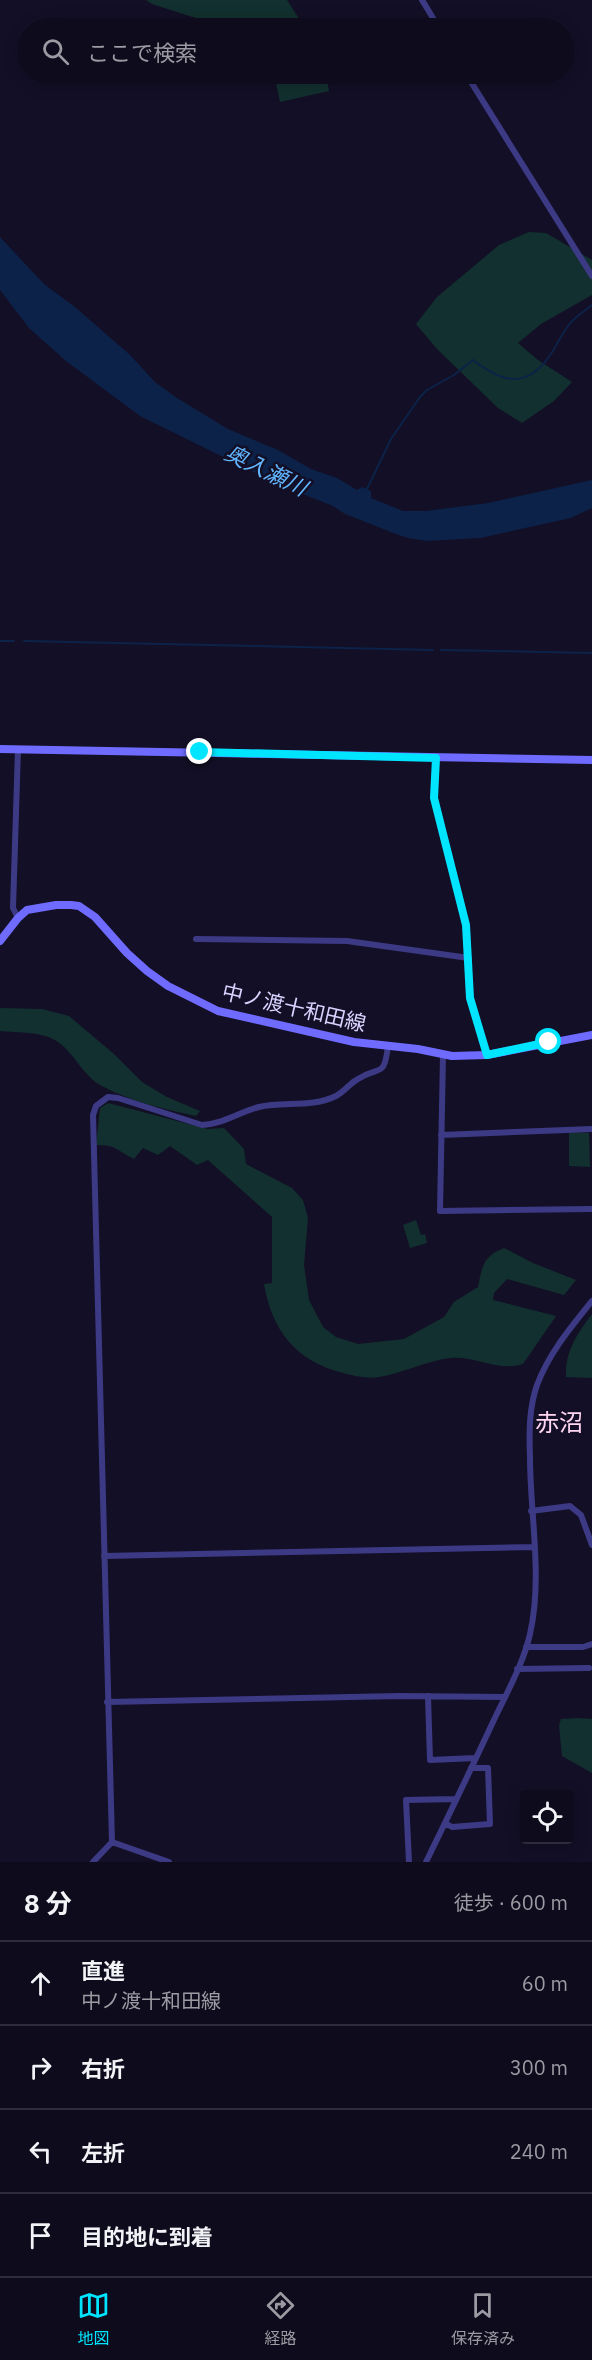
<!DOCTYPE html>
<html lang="ja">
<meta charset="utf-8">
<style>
body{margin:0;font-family:"IBM Plex Sans","Noto Sans JP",sans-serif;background:#1c1929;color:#f1f3f6}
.controls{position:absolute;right:18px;bottom:18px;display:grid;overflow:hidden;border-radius:6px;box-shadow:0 3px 15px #0003}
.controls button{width:54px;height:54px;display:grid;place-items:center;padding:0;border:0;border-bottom:2px solid #2e2b3b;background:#0e0b1c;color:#f1f3f6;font:30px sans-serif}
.stop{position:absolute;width:18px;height:18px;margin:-14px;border:4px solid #00e5ff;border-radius:50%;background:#fff}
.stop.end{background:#00e5ff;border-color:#fff;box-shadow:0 2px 6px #0008}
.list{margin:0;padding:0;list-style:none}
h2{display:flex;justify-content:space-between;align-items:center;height:78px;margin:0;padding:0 24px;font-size:26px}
h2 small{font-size:20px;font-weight:400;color:#9b9ba3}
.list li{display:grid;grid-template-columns:39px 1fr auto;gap:18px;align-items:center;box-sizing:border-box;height:84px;padding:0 24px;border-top:2px solid #2e2b3b}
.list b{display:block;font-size:22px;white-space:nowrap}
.list p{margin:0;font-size:20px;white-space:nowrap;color:#9b9ba3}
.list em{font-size:20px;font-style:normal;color:#9b9ba3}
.icon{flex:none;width:33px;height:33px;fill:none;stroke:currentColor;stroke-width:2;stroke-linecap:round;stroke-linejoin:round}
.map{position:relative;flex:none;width:592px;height:1862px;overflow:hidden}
.search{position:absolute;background:#0e0b1c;box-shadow:0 3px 15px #0003;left:18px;right:18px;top:18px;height:66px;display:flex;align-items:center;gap:15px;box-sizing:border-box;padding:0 21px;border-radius:33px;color:#9b9ba3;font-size:22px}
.sheet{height:414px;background:#0e0b1c}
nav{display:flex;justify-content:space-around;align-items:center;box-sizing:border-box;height:84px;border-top:2px solid #2e2b3b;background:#0e0b1c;font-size:16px;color:#9b9ba3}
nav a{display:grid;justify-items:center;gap:3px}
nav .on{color:#00e5ff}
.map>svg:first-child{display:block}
.green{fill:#12302f}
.water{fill:#0c2248}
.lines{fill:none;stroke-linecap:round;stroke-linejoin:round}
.stream{stroke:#0c2248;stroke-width:2}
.street{stroke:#3d3a85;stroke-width:6}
.secondary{stroke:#6f6bff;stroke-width:8}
.route{stroke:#00e5ff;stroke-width:8}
.labels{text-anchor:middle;stroke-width:5;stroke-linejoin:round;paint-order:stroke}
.street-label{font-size:21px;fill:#d9d4ff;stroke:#130f26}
.water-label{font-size:22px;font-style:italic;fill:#62b6ff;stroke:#130f26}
.quarter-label{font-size:24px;fill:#ffd6f0;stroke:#130f26}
</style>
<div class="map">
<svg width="592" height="1862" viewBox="0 0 592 1862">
<rect width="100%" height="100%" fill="#130f26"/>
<path class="green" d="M146 0H287L305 28H227L152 4Z
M274 74H326L329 91 280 102Z
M529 232 546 233 592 260V295L541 324 518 343 538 360 572 382 554 401 522 423 498 408 437 349 416 324 437 297 499 245Z
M0 1008 42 1009 69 1016 114 1054 142 1082 167 1097 200 1111 196 1116C163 1109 129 1101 100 1085 83 1075 74 1053 58 1042 43 1031 18 1033 0 1031Z
M108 1103 208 1129 224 1128 244 1149 246 1164 292 1188 303 1200 308 1218 304 1265 309 1300 323 1327 336 1337 358 1344 404 1339 444 1317 454 1302 478 1287C482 1267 483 1256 504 1248L533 1263 576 1280 564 1295 507 1279 494 1293 493 1300 556 1316 523 1364C498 1372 474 1355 450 1358 426 1361 403 1373 379 1377 367 1379 355 1376 343 1373 296 1361 272 1331 264 1284L272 1283V1217L208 1160 197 1165 170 1146 158 1155 143 1148 134 1159C115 1150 118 1145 96 1145L100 1108Z
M569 1132 589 1133 590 1167 569 1166Z
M416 1220 421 1235 425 1234 427 1243 410 1248 403 1225Z
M592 1314V1378L566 1377C565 1351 577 1334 592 1314Z
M578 1718 592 1719V1773L562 1756 559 1725 561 1719Z"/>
<path class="water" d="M0 237 44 284 75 307 129 354 155 382 177 398 228 429 278 450 311 469 337 478 357 490 362 487 371 491V498L403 511H426L488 503 592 480V508L571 518 480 538 428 541 408 538 396 534 345 514 333 506 282 486 140 416 66 361 29 328 0 290Z"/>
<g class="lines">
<path class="stream" d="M366 491 391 439 420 397 427 390 454 375 473 360C500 381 525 390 548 358 556 348 560 336 568 326 574 317 584 312 592 305
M0 641H14
M24 641 433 650
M441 650 592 653"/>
<path class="street" d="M422 0 439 28
M466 74 592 276
M436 758 434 798 466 925 470 998 487 1055
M18 918 13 908 18 749
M196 939 347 941 469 958
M443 1055 440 1211 592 1209
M441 1135 592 1129
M531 1511 570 1506 581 1515 592 1545
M104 1556 533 1547
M526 1647H583L592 1644
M517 1669 589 1668
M428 1696 430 1760 476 1758
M107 1702 399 1696 505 1697
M445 1823 452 1827 490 1824 488 1768H471
M112 1842 169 1862
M93 1862 112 1842 93 1115 96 1106 108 1097 118 1098 202 1125C223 1124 239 1112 259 1107 283 1101 312 1108 336 1096 344 1092 350 1083 358 1079 380 1065 384 1079 388 1046
M409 1862 406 1800 456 1799
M426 1862C449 1815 471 1769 493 1722 506 1694 523 1665 530 1634 543 1577 530 1515 530 1457 529 1432 529 1408 537 1385 549 1353 571 1327 592 1301"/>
<path class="secondary" d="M0 749 592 760
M0 941 18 918 27 910 56 905H71L79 906 95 917 127 953 147 971 168 986 218 1011 354 1042 418 1049 452 1056 487 1055 592 1035"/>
</g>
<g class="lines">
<path class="route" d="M200 752 436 758 434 798 466 925 470 998 487 1055 549 1042"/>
</g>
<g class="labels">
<g class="street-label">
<text transform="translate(294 1008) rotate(13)" y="7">中ノ渡十和田線</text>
</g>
<g class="water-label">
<text transform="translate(266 470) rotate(26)" y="8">奥入瀬川</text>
</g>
<g class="quarter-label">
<text x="559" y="1431">赤沼</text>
</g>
</g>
</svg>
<div class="controls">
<button><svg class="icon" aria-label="locate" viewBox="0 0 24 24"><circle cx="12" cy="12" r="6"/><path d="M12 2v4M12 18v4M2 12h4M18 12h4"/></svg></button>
</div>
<div class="stop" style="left:549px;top:1042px"></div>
<div class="stop end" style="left:200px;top:752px"></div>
<div class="search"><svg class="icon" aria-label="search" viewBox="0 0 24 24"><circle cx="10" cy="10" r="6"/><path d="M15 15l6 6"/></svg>ここで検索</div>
</div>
<section class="sheet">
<h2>8 分<small>徒歩 · 600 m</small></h2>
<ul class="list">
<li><svg class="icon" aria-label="ahead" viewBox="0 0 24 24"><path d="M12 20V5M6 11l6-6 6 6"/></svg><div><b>直進</b><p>中ノ渡十和田線</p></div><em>60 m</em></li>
<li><svg class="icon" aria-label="right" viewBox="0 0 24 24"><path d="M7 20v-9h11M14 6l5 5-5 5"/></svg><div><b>右折</b></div><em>300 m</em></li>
<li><svg class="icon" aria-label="left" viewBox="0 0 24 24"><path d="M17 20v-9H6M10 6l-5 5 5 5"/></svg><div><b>左折</b></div><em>240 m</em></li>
<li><svg class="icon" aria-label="arrive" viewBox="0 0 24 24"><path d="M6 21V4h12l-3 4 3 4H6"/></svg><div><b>目的地に到着</b></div></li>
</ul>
</section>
<nav>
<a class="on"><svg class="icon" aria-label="map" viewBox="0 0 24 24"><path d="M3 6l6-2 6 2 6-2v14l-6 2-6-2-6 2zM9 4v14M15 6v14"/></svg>地図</a>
<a><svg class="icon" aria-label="directions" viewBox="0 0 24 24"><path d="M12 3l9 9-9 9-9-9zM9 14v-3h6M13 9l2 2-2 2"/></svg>経路</a>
<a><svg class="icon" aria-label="saved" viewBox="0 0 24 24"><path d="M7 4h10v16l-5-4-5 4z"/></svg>保存済み</a>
</nav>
